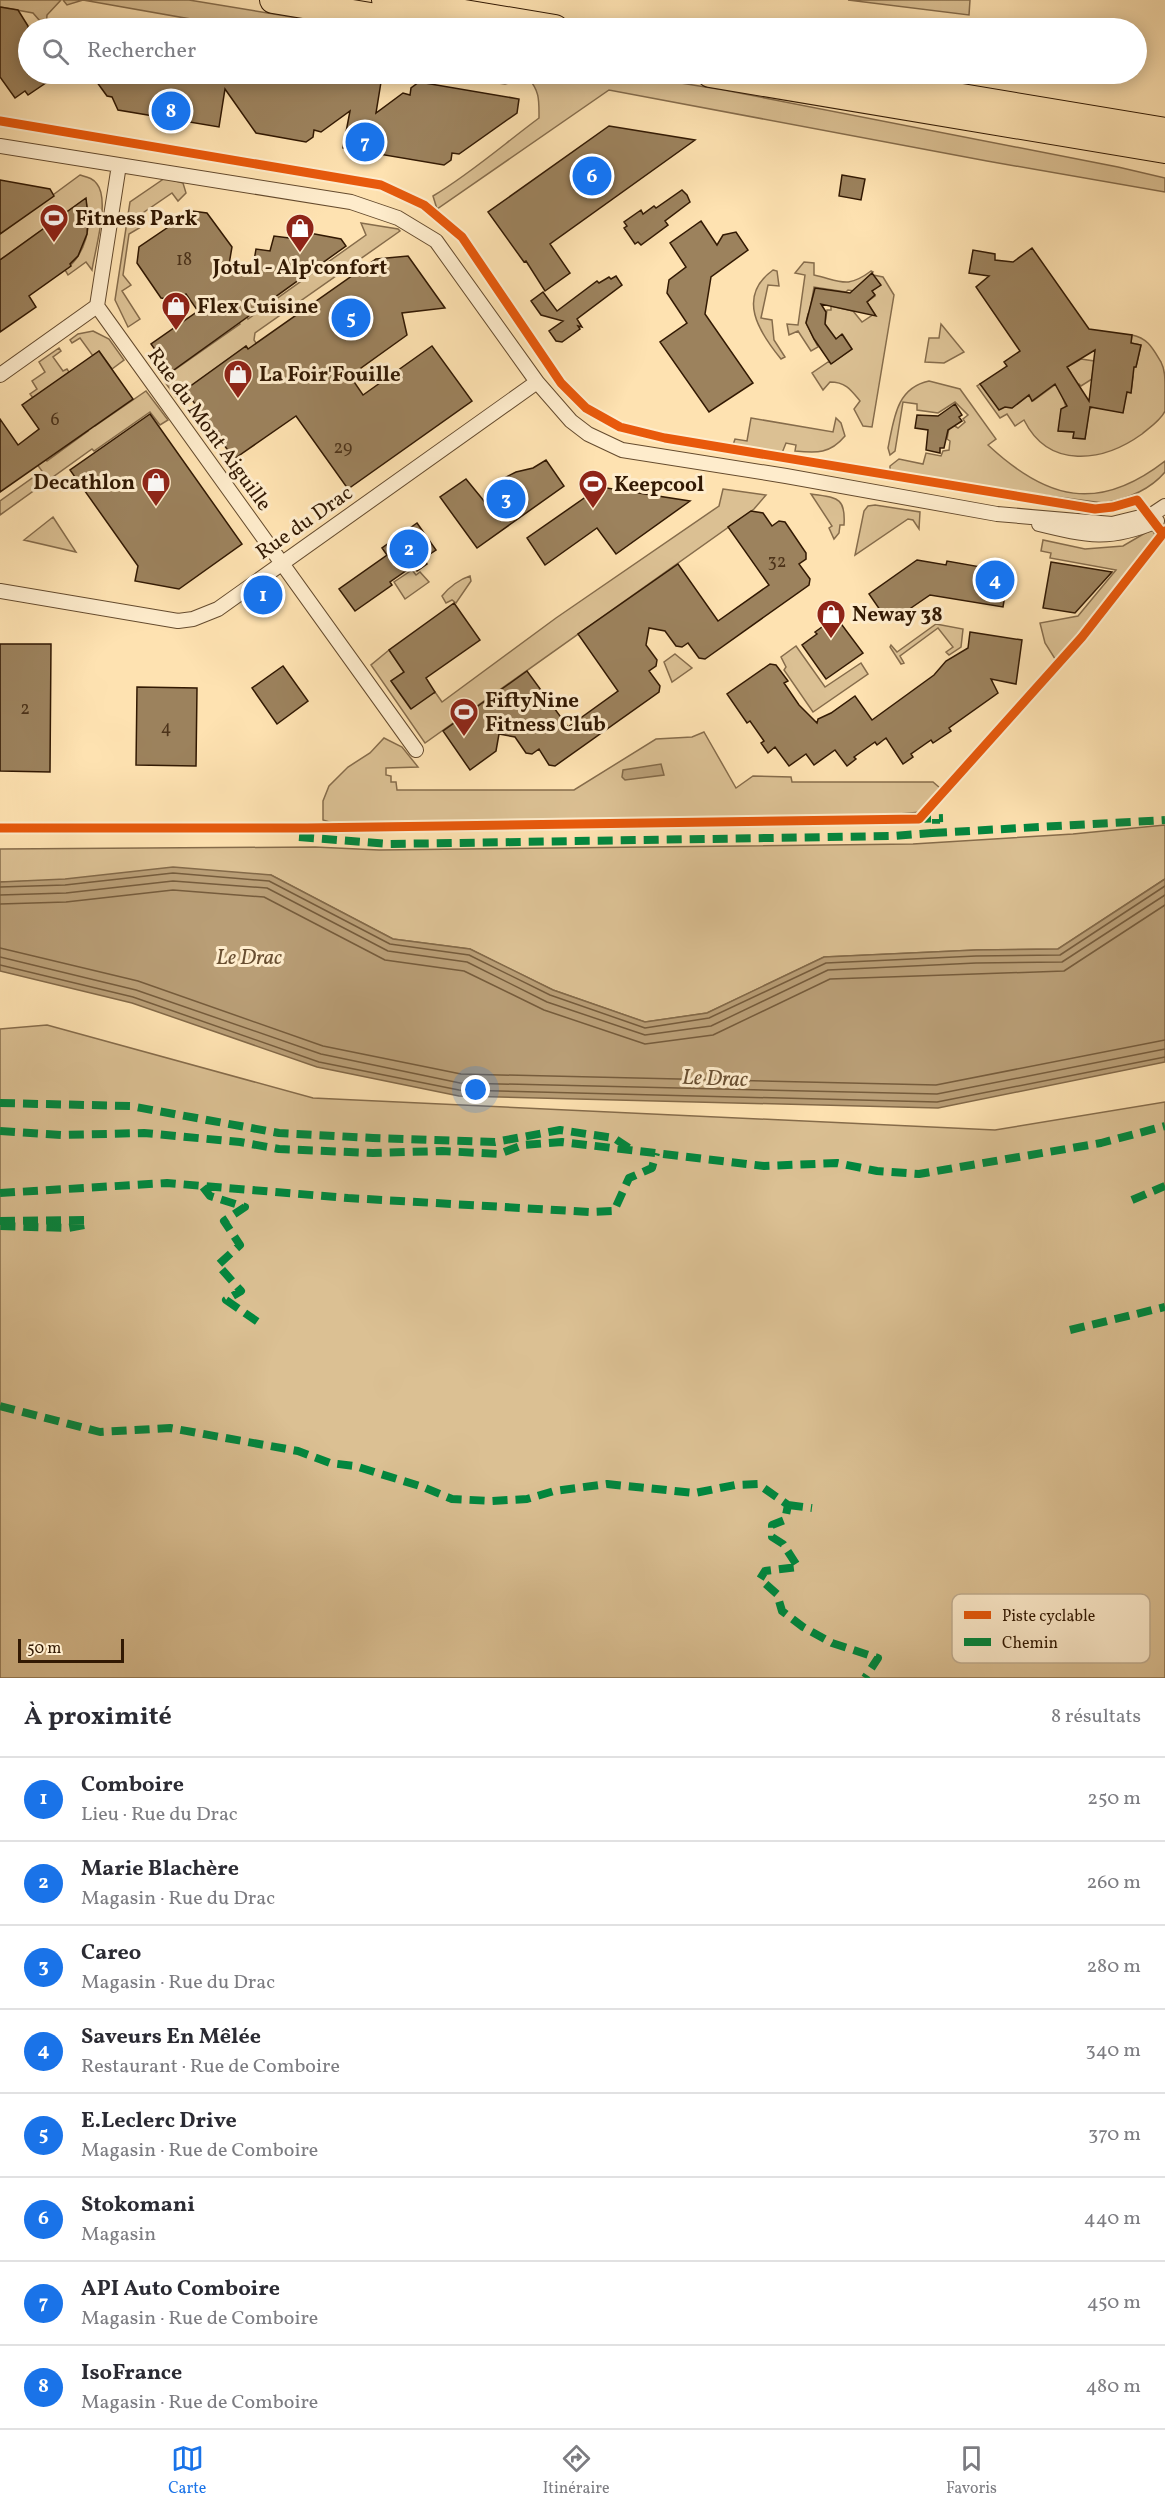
<!DOCTYPE html>
<html lang="fr">
<meta charset="utf-8">
<style>
body{margin:0;font-family:Vollkorn,serif;background:#f2f2f3;color:#2b2b33}
.scale{position:absolute;left:18px;bottom:15px;width:106px;box-sizing:border-box;padding-left:6px;border:3px solid #321903;border-top:0;font-size:16px;line-height:21px;white-space:nowrap;color:#321903;-webkit-text-stroke:4px #feeccc;paint-order:stroke}
.you{position:absolute;left:476px;top:1090px;width:21px;height:21px;margin:-15px;border:4px solid #fff;border-radius:50%;background:#1a73e8;box-shadow:0 0 0 9px #1a73e833}
.badge{display:grid;place-items:center;width:39px;height:39px;border-radius:50%;background:#1a73e8;color:#fff;font-size:20px;font-weight:700}
.pin{position:absolute;translate:-50% -50%;border:3px solid #fff;box-shadow:0 2px 6px #0006}
.list{margin:0;padding:0;list-style:none}
h2{display:flex;justify-content:space-between;align-items:center;height:78px;margin:0;padding:0 24px;font-size:26px}
h2 small{font-size:20px;font-weight:400;color:#7c7c81}
.list li{display:grid;grid-template-columns:39px 1fr auto;gap:18px;align-items:center;box-sizing:border-box;height:84px;padding:0 24px;border-top:2px solid #e1e1e2}
.list b{display:block;font-size:22px;white-space:nowrap}
.list p{margin:0;font-size:20px;white-space:nowrap;color:#7c7c81}
.list em{font-size:20px;font-style:normal;color:#7c7c81}
.icon{flex:none;width:33px;height:33px;fill:none;stroke:currentColor;stroke-width:2;stroke-linecap:round;stroke-linejoin:round}
.map{position:relative;flex:none;width:1165px;height:1678px;overflow:hidden}
.search{position:absolute;background:#fff;box-shadow:0 3px 15px #0003;left:18px;right:18px;top:18px;height:66px;display:flex;align-items:center;gap:15px;box-sizing:border-box;padding:0 21px;border-radius:33px;color:#7c7c81;font-size:22px}
.sheet{height:750px;background:#fff}
nav{display:flex;justify-content:space-around;align-items:center;box-sizing:border-box;height:84px;border-top:2px solid #e1e1e2;background:#fff;font-size:16px;color:#7c7c81}
nav a{display:grid;justify-items:center;gap:3px}
nav .on{color:#1a73e8}
.map>svg:first-child{display:block}
.green{fill:#dbc093;stroke:#866c4b;stroke-width:1.5}
.water{fill:#b99e76;stroke:#836948;stroke-width:1.5}
.lines{fill:none;stroke-linecap:round;stroke-linejoin:round}
.shore{stroke:#765c3c;stroke-width:1.5}
.building{fill:#9c825d;stroke:#321903;stroke-width:1.5;fill-rule:evenodd}
.minor-casing{stroke:#654b2e;stroke-width:16}
.motorway-casing{stroke:#321903;stroke-width:28}
.minor{stroke:#feeccc;stroke-width:14}
.motorway{stroke:#fee2b1;stroke-width:26}
.quiet{stroke:#00873e;stroke-width:8;stroke-dasharray:15 8;stroke-linecap:butt}
.cycleway-casing{stroke:#feeccc;stroke-width:13}
.cycleway{stroke:#e8590c;stroke-width:9}
.labels{text-anchor:middle;stroke-width:6;stroke-linejoin:round;paint-order:stroke}
.number-label{font-size:18px;fill:#4c331a}
.poi-label{font-size:21px;font-weight:bold;fill:#321903;stroke:#feeccc;text-anchor:start}
.street-label{font-size:21px;fill:#321903;stroke:#feeccc}
.water-label{font-size:22px;font-style:italic;fill:#684e31;stroke:#feeccc}
.key{fill:#feeccc;stroke:#c1ad90;stroke-width:1.5}
.key-label{font-size:16px;fill:#321903}
</style>
<div class="map">
<svg width="1165" height="1678" viewBox="0 0 1165 1678">
<rect width="100%" height="100%" fill="#fee2b1"/>
<filter id="stains"><feTurbulence type="fractalNoise" baseFrequency=".00333" numOctaves="4"/><feColorMatrix values="0 0 0 0 .2 0 0 0 0 .09 0 0 0 0 .02 0 0 0 .5 -.17"/></filter>
<radialGradient id="worn" r=".72"><stop offset=".6" stop-color="#630" stop-opacity="0"/><stop offset="1" stop-color="#630" stop-opacity=".3"/></radialGradient>
<path class="green" d="M0 0H61L47 15 46 28 33 13 0 7Z
M63 0H189L358 28H251L211 23 196 28V20L83 0 67 5Z
M848 0H970L969 15Z
M435 74H625L724 90 1118 167 1165 178V192L987 161 609 90 437 209 433 196C470 174 504 144 539 118 539 101 540 91 528 78L505 84Z
M80 175C87 177 93 178 97 184 110 200 95 250 92 270L86 262 68 275 65 270C85 255 94 225 85 199L0 260V234Z
M165 178 183 183 186 193 178 201 172 193 140 215 146 224 129 234 123 275 131 285 122 291 140 319 128 327 115 300 130 202Z
M361 223 398 229 400 231 255 333 254 340 299 404 290 408 246 346 176 397 164 381 166 376 240 324 207 278 227 264 232 273 248 319 366 235Z
M804 262 814 263V275C841 281 847 289 871 271L873 272 854 291 848 290 846 292 814 287 810 310 812 314H808L806 323 818 347 811 351 798 331 789 335 787 324 798 325 805 275 795 273Z
M773 270 777 271 779 286 768 285 761 318 772 320 774 340 785 357 781 359C759 332 736 297 773 270Z
M873 275 883 277 894 295 872 427 863 426 854 409 860 401C851 390 846 382 830 382L823 390 812 373 828 362 832 363 852 349 843 335 836 339 825 324 827 310H831V306L853 311 862 322 874 314 867 302 875 296 872 291 880 285Z
M941 324 964 352 944 363 925 362 929 338H939Z
M93 331 109 339 124 360 112 369 99 351 93 356 80 338 72 343 70 340 78 334Z
M1132 335C1148 338 1153 349 1161 362 1165 370 1165 378 1165 388 1165 394 1165 405 1165 411 1161 420 1149 428 1142 434 1103 462 1049 470 1024 420L1015 426 1007 414 1000 418 977 386 980 384 1005 407 1012 408 1029 395 1033 401 1071 373 1067 367 1081 359 1094 361 1092 379 1081 386 1079 384 1063 398 1066 407 1059 431 1074 432 1073 438 1085 439 1088 417 1086 409H1090L1097 404 1123 412 1126 391 1131 392 1133 376 1117 373 1118 365 1136 367 1141 345 1131 343Z
M59 348 61 351 53 357 63 371 67 369 69 372 61 378 95 426 146 391 168 420 160 425 150 412 94 451 92 449 0 515V501L42 471 31 456 39 451 47 461 88 431 54 383 33 398 30 394 37 389 32 381 45 372 39 362Z
M929 381 960 389 996 439 988 445C1047 500 1098 513 1165 461V472C1149 491 1127 499 1103 503L989 488 893 471 890 470V466L899 459 923 464 926 453 941 456 943 451 949 450 950 441 947 439 949 428 953 425 958 428 965 422 963 419 968 415 955 402 938 413 917 410V404L903 402 895 451 890 455 888 448C894 419 896 388 929 381Z
M751 418 833 432 836 418 841 423 845 436C830 454 817 453 795 451L796 445 786 443 782 453 733 445 735 439 747 441Z
M723 489 766 495 754 509 425 743 371 665 389 650 404 672 391 681 410 708 435 692 442 702 556 618 719 506Z
M811 494C836 498 846 496 844 525H840L839 533 834 539 829 528 832 526Z
M875 505 920 512 919 529 913 520 908 519 855 555 864 511 868 506Z
M53 517 76 552 24 540Z
M1152 529 1155 535 1112 595 1057 662 1045 643 1040 623 1078 616 1116 570 1050 558 1051 553 1041 551 1043 540 1085 549 1123 546Z
M412 570 416 575 420 572 429 582 405 599 394 582Z
M470 576 471 581 456 603 452 600 446 603 442 596C449 587 460 579 470 576Z
M936 624 963 629 961 647 949 655 946 652 953 647 938 628 900 656 904 663 901 664 890 647 891 645 897 652Z
M796 646 825 687 861 663 868 674 813 712 784 670 786 667 781 657Z
M675 654 692 668 672 682 664 662Z
M704 732 736 788 753 776 791 777 792 782H933L940 788 921 812 866 817 336 824 323 820V801L329 786 348 767 370 753 384 738 402 747 418 767 386 768V775L391 776V782H396L397 790H574L656 739 692 737Z
M1165 825V879L1058 949 976 950 824 957 707 1013 645 1022 553 990 470 949 393 939 271 875 0 882V849L315 847 379 850 913 844 1073 834Z
M47 1025 313 1098 995 1130 1165 1102V1678H0V1029Z"/>
<path class="water" d="M661 764 664 775 625 780 622 777 623 770Z
M173 867 271 875 393 939 470 949 553 990 645 1022 707 1013 824 957 976 950 1058 949 1165 879V1062L938 1108 459 1096 317 1067 132 1003 0 971V882L65 879Z"/>
<g class="lines">
<path class="shore" d="M0 887 65 885 173 873 269 881 390 944 469 955 550 995 645 1028 709 1018 826 963 976 956 1060 955 1165 886
M0 895 66 893 173 881 267 888 388 951 467 962 547 1002 645 1035 711 1026 828 970 976 963 1062 962 1165 895
M0 904 66 902 173 890 264 897 385 960 464 971 544 1010 645 1044 713 1035 830 979 1064 971 1165 905
M0 948 138 981 323 1046 461 1074 936 1085 1165 1040
M0 957 136 990 321 1054 460 1083 937 1094 1165 1049
M0 965 133 997 319 1062 459 1090 937 1102 1165 1057"/>
</g>
<path class="building" d="M0 7 18 10 28 26V74H59L28 95 25 91 15 98 0 77Z
M91 74H367L382 76 376 113 403 93 410 95 411 88 419 82 519 99 517 113 459 154 452 153 451 160 444 165 343 148 350 111 321 132 314 130 313 137 306 142 256 133 225 89 219 127 118 110 112 97 107 96Z
M609 126 695 140 550 244 570 273 545 291 526 261 524 262 488 212Z
M842 175 865 179 861 200 839 196Z
M0 180 50 189 54 196 0 234Z
M682 190 687 195 690 202 665 221 668 225 641 245 638 242 635 244 624 228 627 226 624 222 641 210 643 214 654 206 656 208Z
M86 198 88 217 87 234 78 256 70 264 71 266 29 296 36 307 0 332V260Z
M192 211 207 213 232 247 228 270 252 273 256 249 270 251 274 236 289 238 299 231 341 239 346 246 171 372 151 344 198 311 186 294 176 300 161 298 137 263 139 247Z
M701 221 717 245 723 235 736 232 748 250 711 277 705 314 753 383 709 412 660 342 687 323 667 293 669 280 686 267 670 243Z
M1032 248 1089 329 1132 335 1131 343 1141 345 1136 367H1134L1131 393 1127 392 1123 413 1090 407 1085 439 1073 438 1074 432 1058 431 1061 409 1067 406 1055 384 1032 401 1029 395 1012 408 1005 407 999 410 980 384 1007 366 1004 362 1020 351 976 287 989 276 969 273 973 250 995 254V260L1013 262ZM1095 350 1089 401 1067 367Z
M408 256 445 308 402 313 407 335 350 376 363 395 432 346 472 401 348 489 296 416 234 459 185 390 246 346 248 349 376 259Z
M872 273 881 285 872 291 875 295 867 302 876 316 821 304 826 312 825 324 836 339 842 334 852 349 831 364 814 339 806 323 815 288 850 293Z
M616 276 622 285 577 319 582 327 578 326 580 329 562 342 556 341 549 331 563 321 541 315 531 301 543 292 557 311 597 281 599 283 609 277 611 279Z
M99 351 133 399 0 492V419L18 445 39 429 22 405Z
M955 404 962 415 959 417 962 421 948 430 944 448H940V453L926 450 928 430 915 428 917 415 938 416Z
M150 414 242 544 179 589 135 581 138 566 70 470Z
M546 460 564 486 477 548 440 497 466 479 484 501 504 478 516 472 533 468Z
M600 487 690 501 616 554 597 528 545 565 527 538Z
M751 511 763 513 772 526 779 521 785 522 806 553V559L799 564 810 579 809 585 705 659 699 658 688 643 682 647 676 646 665 631 649 628 646 645 657 660 656 666 649 671 660 686 659 692 555 766 549 765 539 749 532 754 526 753 515 737 499 734 496 751 470 770 443 731 527 671 568 727 618 691 578 634 678 564 718 621 769 585 728 527Z
M417 523 436 550 424 558 427 564 417 571 413 566 390 582 392 585 355 611 339 589 387 555 382 548Z
M917 560 946 565 947 561 1009 572 1003 607 930 595 889 623 869 594Z
M1051 562 1112 572 1075 613 1043 608Z
M454 603 480 640 426 678 435 692 411 709 391 681 404 672 389 650Z
M836 617 863 653 826 679 802 645 817 634 815 632Z
M970 632 1022 640 1016 684 991 679 998 693 949 728 951 731 933 743 931 740 911 754 913 757 903 764 886 738 877 745 875 742 854 757 856 759 847 766 835 750 814 765 806 754 789 766 775 747 768 753 761 743 764 741 750 721 747 723 727 694 770 664 776 665 788 681 784 683 799 705 817 723 818 719 831 713 855 696 872 720 934 675 946 661 968 648Z
M0 644H51L50 772 0 771Z
M283 666 308 701 277 724 252 688Z
M137 687 197 688 196 766 136 765Z"/>
<g class="lines">
<g class="minor-casing">
<path id="minor" d="M0 146 351 202 398 218 436 241 537 382 571 421 588 434 622 450 786 476 997 514 1112 524 1153 514 1165 506
M97 306 416 750
M0 375 97 306 119 165
M1039 524C1088 536 1110 541 1157 521
M0 591 178 621 193 619 218 609 537 382"/>
</g>
<g class="motorway-casing">
<path id="motorway" d="M273 0 443 28
M385 0 555 28
M710 74 1165 150
M824 74 1165 131"/>
</g>
<use href="#minor" class="minor"/>
<use href="#motorway" class="motorway"/>
<path class="quiet" d="M916 819 943 818
M932 833 1165 820
M299 837 390 844 894 836 932 833 936 827V819
M0 1103 130 1106 279 1133 373 1138 495 1142 560 1130 614 1138 629 1148
M0 1131 62 1135 144 1133 240 1142 279 1149 373 1153 442 1151 499 1154 523 1145 562 1142 764 1166 837 1163 877 1171 919 1174 1101 1143 1165 1126
M203 1187 210 1196 245 1207 224 1221 240 1245 218 1265 241 1291 226 1300 258 1322
M0 1193 167 1183 348 1198 590 1212 614 1211 629 1178 652 1168 656 1153
M1132 1200 1165 1186
M0 1221 86 1220 85 1225 68 1228 0 1226
M1070 1330 1165 1307
M0 1406 100 1432 170 1428 298 1451 330 1463 355 1466 423 1487 452 1499 492 1501 527 1499 554 1491 607 1484 695 1493 735 1485 758 1484 788 1505 785 1520 772 1525V1537L783 1544 798 1567 765 1571 760 1579 777 1594 782 1611 803 1627 832 1643 878 1658 865 1678
M788 1505 812 1508"/>
<g class="cycleway-casing">
<path id="cycleway" d="M0 121 381 185 424 205 462 237 561 383 586 408 620 427 665 438 1095 509 1113 507 1137 500 1163 534
M0 828H307L919 819 1082 637 1165 531"/>
</g>
<use href="#cycleway" class="cycleway"/>
</g>
<defs>
<g id="stadium-pin" transform="scale(1.5)"><path d="M0 17L-7.5 6A9.5 9.5 0 1 1 7.5 6Z" fill="#8f2418" stroke="#feeccc"/><path d="M0-5a6.5 5 0 1 0 0 10a6.5 5 0 1 0 0-10ZM-3.5-1.8h7v3.6h-7Z" fill="#fff"/></g>
<g id="shop-pin" transform="scale(1.5)"><path d="M0 17L-7.5 6A9.5 9.5 0 1 1 7.5 6Z" fill="#8f2418" stroke="#feeccc"/><path d="M-5-2.5h2.3a2.7 3.5 0 0 1 5.4 0H5L5.5 6h-11ZM-1.5-2.5h3a1.5 2.3 0 0 0-3 0Z" fill="#fff"/></g>
</defs>
<g fill-rule="evenodd">
<use href="#stadium-pin" x="54" y="218"/>
<use href="#shop-pin" x="300" y="228"/>
<use href="#shop-pin" x="176" y="306"/>
<use href="#shop-pin" x="238" y="374"/>
<use href="#shop-pin" x="156" y="482"/>
<use href="#stadium-pin" x="593" y="484"/>
<use href="#shop-pin" x="831" y="614"/>
<use href="#stadium-pin" x="464" y="712"/>
</g>
<g class="labels">
<g class="number-label">
<text x="184" y="265">18</text>
<text x="55" y="425">6</text>
<text x="343" y="453">29</text>
<text x="777" y="567">32</text>
<text x="25" y="714">2</text>
<text x="166" y="733">4</text>
</g>
<g class="poi-label">
<text x="75" y="225">Fitness Park</text>
<text x="300" y="274" text-anchor="middle">Jotul - Alp'confort</text>
<text x="197" y="313">Flex Cuisine</text>
<text x="259" y="381">La Foir'Fouille</text>
<text x="135" y="489" text-anchor="end">Decathlon</text>
<text x="614" y="491">Keepcool</text>
<text x="852" y="621">Neway 38</text>
<text x="485" y="707">FiftyNine<tspan x="485" dy="24">Fitness Club</tspan></text>
</g>
<g class="street-label">
<text transform="translate(210 429) rotate(54)" y="7">Rue du Mont Aiguille</text>
<text transform="translate(304 522) rotate(-35)" y="7">Rue du Drac</text>
</g>
<g class="water-label">
<text x="249" y="964">Le Drac</text>
<text transform="translate(715 1077) rotate(2)" y="8">Le Drac</text>
</g>
</g>
<rect x="952" y="1594" width="198" height="69" rx="9" class="key"/>
<rect x="964" y="1611" width="27" height="8" fill="#e8590c"/>
<rect x="964" y="1638" width="27" height="8" fill="#00873e"/>
<g class="key-label">
<text x="1002" y="1621">Piste cyclable</text>
<text x="1002" y="1648">Chemin</text>
</g>
<rect width="100%" height="100%" filter="url(#stains)"/>
<rect width="100%" height="100%" fill="url(#worn)"/>
</svg>
<div class="scale">50 m</div>
<div class="you"></div>
<div class="pin badge" style="left:263px;top:595px">1</div>
<div class="pin badge" style="left:409px;top:549px">2</div>
<div class="pin badge" style="left:506px;top:499px">3</div>
<div class="pin badge" style="left:995px;top:580px">4</div>
<div class="pin badge" style="left:351px;top:318px">5</div>
<div class="pin badge" style="left:592px;top:176px">6</div>
<div class="pin badge" style="left:365px;top:142px">7</div>
<div class="pin badge" style="left:171px;top:111px">8</div>
<div class="search"><svg class="icon" aria-label="search" viewBox="0 0 24 24"><circle cx="10" cy="10" r="6"/><path d="M15 15l6 6"/></svg>Rechercher</div>
</div>
<section class="sheet">
<h2>À proximité<small>8 résultats</small></h2>
<ul class="list">
<li><span class="badge">1</span><div><b>Comboire</b><p>Lieu · Rue du Drac</p></div><em>250 m</em></li>
<li><span class="badge">2</span><div><b>Marie Blachère</b><p>Magasin · Rue du Drac</p></div><em>260 m</em></li>
<li><span class="badge">3</span><div><b>Careo</b><p>Magasin · Rue du Drac</p></div><em>280 m</em></li>
<li><span class="badge">4</span><div><b>Saveurs En Mêlée</b><p>Restaurant · Rue de Comboire</p></div><em>340 m</em></li>
<li><span class="badge">5</span><div><b>E.Leclerc Drive</b><p>Magasin · Rue de Comboire</p></div><em>370 m</em></li>
<li><span class="badge">6</span><div><b>Stokomani</b><p>Magasin</p></div><em>440 m</em></li>
<li><span class="badge">7</span><div><b>API Auto Comboire</b><p>Magasin · Rue de Comboire</p></div><em>450 m</em></li>
<li><span class="badge">8</span><div><b>IsoFrance</b><p>Magasin · Rue de Comboire</p></div><em>480 m</em></li>
</ul>
</section>
<nav>
<a class="on"><svg class="icon" aria-label="map" viewBox="0 0 24 24"><path d="M3 6l6-2 6 2 6-2v14l-6 2-6-2-6 2zM9 4v14M15 6v14"/></svg>Carte</a>
<a><svg class="icon" aria-label="directions" viewBox="0 0 24 24"><path d="M12 3l9 9-9 9-9-9zM9 14v-3h6M13 9l2 2-2 2"/></svg>Itinéraire</a>
<a><svg class="icon" aria-label="saved" viewBox="0 0 24 24"><path d="M7 4h10v16l-5-4-5 4z"/></svg>Favoris</a>
</nav>
